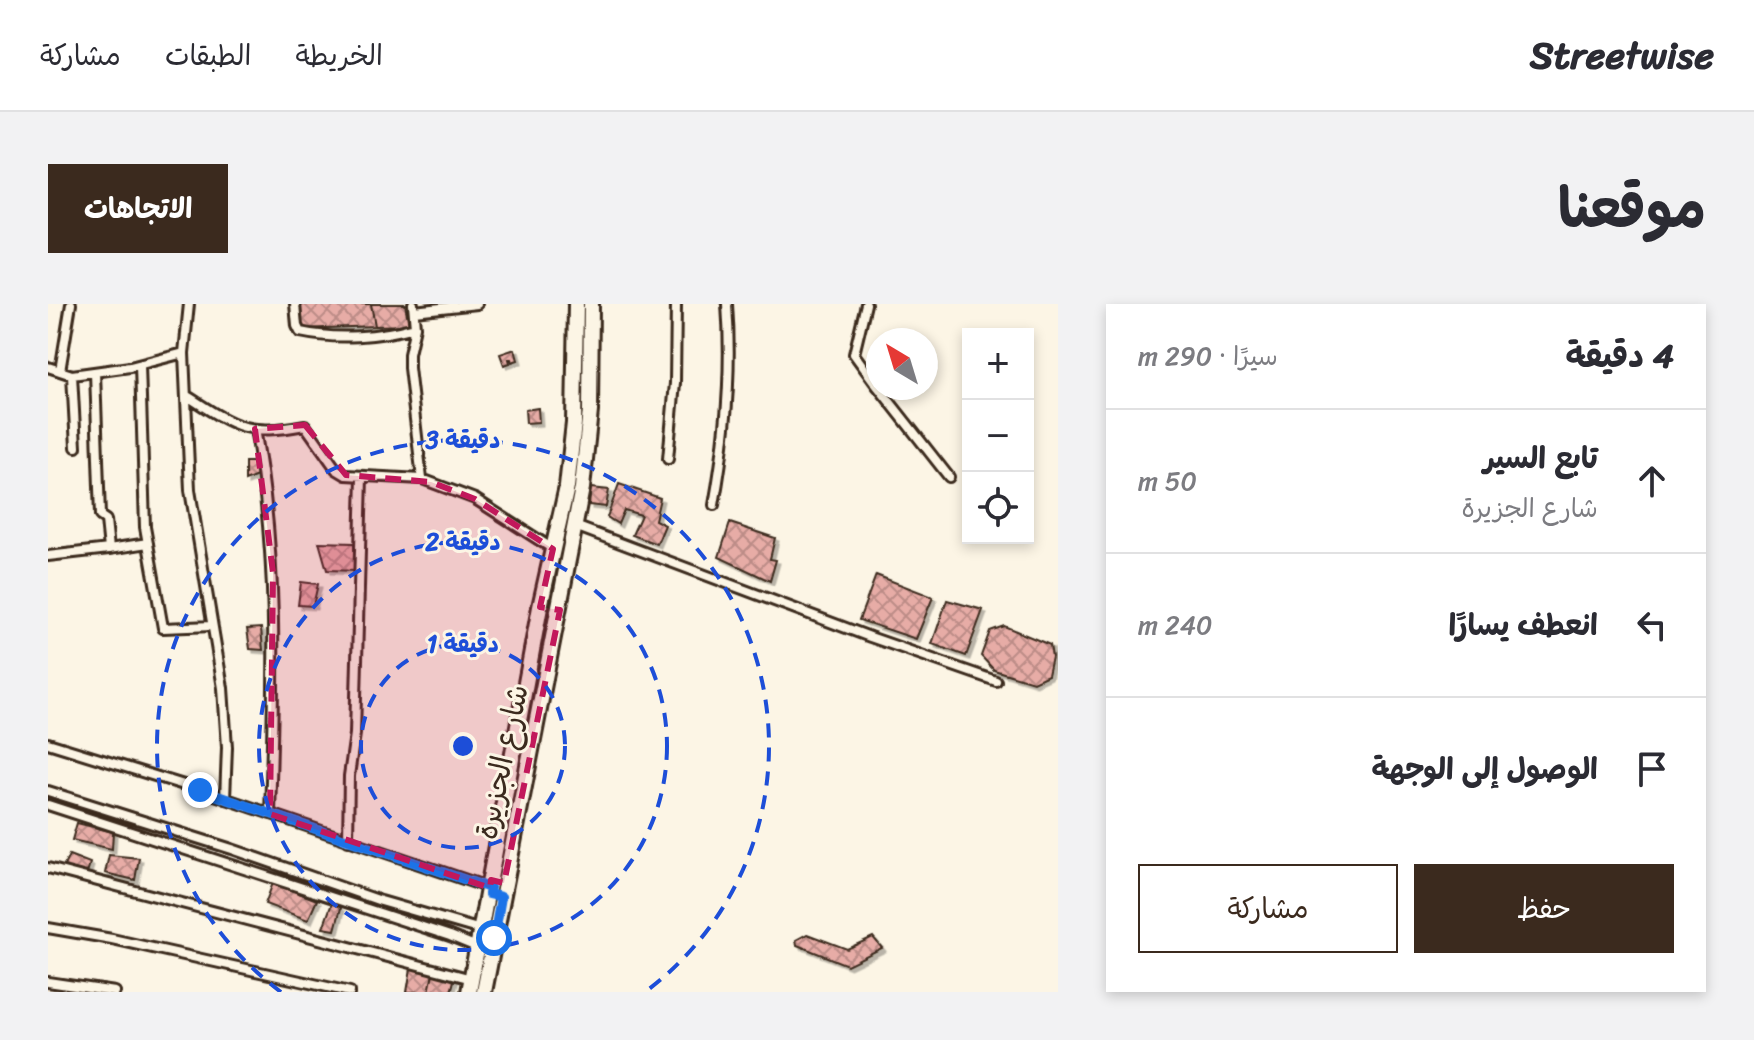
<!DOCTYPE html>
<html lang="ar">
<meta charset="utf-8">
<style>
body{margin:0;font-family:Sriracha,"Playpen Sans Arabic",sans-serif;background:#f2f2f3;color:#2b2b33;direction:rtl}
.controls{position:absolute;right:24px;top:24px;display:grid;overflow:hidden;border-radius:0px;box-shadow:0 4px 12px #0003}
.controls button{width:72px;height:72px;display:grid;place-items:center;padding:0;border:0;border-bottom:2px solid #e1e1e2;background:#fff;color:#2b2b33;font:40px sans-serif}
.compass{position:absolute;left:818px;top:24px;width:72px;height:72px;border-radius:50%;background:#fff;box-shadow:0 4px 12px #0003;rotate:322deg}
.stop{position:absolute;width:24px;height:24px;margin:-18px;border:6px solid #1a73e8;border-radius:50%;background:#fff}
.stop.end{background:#1a73e8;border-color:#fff;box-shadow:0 2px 8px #0008}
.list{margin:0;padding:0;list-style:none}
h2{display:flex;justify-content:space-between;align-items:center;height:104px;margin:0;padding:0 32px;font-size:34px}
h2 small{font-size:26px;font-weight:400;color:#7c7c81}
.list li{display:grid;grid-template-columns:52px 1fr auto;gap:24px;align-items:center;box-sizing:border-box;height:144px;padding:0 32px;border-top:2px solid #e1e1e2}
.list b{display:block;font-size:30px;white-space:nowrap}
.list p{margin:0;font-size:26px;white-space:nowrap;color:#7c7c81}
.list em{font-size:26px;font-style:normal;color:#7c7c81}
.actions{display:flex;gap:16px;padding:24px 32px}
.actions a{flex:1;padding:18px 0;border:2px solid #3b2a1e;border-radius:0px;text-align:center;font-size:28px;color:#3b2a1e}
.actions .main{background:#3b2a1e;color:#fff}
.icon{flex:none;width:44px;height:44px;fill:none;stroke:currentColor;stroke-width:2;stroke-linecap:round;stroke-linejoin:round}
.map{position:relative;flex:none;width:1010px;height:688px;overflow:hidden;direction:ltr;border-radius:0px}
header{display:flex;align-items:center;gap:48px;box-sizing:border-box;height:112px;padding:0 40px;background:#fff;border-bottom:2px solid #e1e1e2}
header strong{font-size:38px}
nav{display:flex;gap:44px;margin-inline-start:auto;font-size:28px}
.intro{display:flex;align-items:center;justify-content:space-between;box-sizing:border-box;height:192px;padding:0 48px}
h1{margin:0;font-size:56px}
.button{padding:20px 36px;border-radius:0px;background:#3b2a1e;color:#fff;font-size:28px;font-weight:700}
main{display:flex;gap:48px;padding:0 48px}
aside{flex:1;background:#fff;border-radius:0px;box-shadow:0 4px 12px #0003}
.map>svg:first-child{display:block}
.building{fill:url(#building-cross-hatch);stroke:#3b2a1e;stroke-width:2;filter:url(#shadow)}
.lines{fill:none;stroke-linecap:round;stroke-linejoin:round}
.minor-casing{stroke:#3b2a1e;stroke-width:14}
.primary-casing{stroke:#3b2a1e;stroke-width:20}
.minor{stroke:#fcf5e5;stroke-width:8}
.primary{stroke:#fcf5e5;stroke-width:14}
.route{stroke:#1a73e8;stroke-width:10}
.marked{fill:#c2185b;fill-opacity:0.2;stroke:#c2185b;stroke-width:6;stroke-dasharray:16 10;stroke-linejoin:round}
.ring{fill:none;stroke:#1d4ed8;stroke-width:4;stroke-dasharray:14 10}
.labels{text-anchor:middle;stroke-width:6;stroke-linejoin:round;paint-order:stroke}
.street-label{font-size:30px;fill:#3b2a1e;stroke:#fcf5e5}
.centre{fill:#1d4ed8;stroke:#fcf5e5;stroke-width:4}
.ring-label{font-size:24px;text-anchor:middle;font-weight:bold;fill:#1d4ed8;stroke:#fcf5e5;stroke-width:6;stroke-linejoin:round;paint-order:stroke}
</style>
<header>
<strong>Streetwise</strong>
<nav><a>الخريطة</a><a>الطبقات</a><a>مشاركة</a></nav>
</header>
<div class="intro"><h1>موقعنا</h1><a class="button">الاتجاهات</a></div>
<main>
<aside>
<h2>4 دقيقة<small>سيرًا · 290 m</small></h2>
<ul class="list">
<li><svg class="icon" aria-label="ahead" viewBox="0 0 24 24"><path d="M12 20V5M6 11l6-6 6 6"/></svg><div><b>تابع السير</b><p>شارع الجزيرة</p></div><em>50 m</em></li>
<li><svg class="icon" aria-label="left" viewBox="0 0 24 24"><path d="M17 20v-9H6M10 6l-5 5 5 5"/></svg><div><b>انعطف يسارًا</b></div><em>240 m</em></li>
<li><svg class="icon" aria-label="arrive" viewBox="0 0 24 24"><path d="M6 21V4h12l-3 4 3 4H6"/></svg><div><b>الوصول إلى الوجهة</b></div></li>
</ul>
<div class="actions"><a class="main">حفظ</a><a>مشاركة</a></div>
</aside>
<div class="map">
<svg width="1010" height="688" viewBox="0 0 1010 688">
<defs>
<pattern id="building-cross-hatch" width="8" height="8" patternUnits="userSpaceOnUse" patternTransform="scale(2)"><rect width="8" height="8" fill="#e7aca6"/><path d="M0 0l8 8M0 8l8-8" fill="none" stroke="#bc8c87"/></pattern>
<filter id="shadow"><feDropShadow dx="3.5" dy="3.5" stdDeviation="0" flood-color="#0004"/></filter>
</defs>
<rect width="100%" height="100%" fill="#fcf5e5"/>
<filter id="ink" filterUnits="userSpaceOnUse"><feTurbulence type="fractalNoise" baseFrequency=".0125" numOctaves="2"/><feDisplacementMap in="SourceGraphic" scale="16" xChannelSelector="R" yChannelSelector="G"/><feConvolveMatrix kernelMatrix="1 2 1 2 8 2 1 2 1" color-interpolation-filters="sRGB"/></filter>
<g filter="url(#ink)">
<path class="building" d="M249 0H323L327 22 253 25Z
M323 0H357L361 21 327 22Z
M467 45 470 56 464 58 463 55H461L462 59 456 61 452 50Z
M490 104 491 118 478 119 477 106Z
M197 158H207L209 172 197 177Z
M571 180 612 194 607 216 617 221 609 240 584 231 593 211 576 206 570 220 559 213Z
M543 184 561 186 558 203 541 201Z
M682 219 727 234 722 255 728 256 722 277 671 253Z
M271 238 306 239 308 267 279 266Z
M828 271 885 293 868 335 811 316Z
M253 278 270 280 265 302 250 301Z
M899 296 935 306 918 352 884 340Z
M956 322 1002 341 1004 353 1000 371 985 378 946 366 933 352 942 327Z
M213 324 215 346 202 345 199 325Z
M29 519 65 528 64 545 24 536Z
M21 551 42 559 39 569 15 564Z
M61 551 91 554 87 576 57 569Z
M225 579 269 596 260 616 217 600Z
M284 599 293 604 287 626 275 624Z
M759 630 799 645 825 633 834 644 799 661 749 641 748 636Z
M363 664 385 669 381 688H359Z
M385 669 407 673 403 688H381Z"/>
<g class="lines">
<g class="minor-casing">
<path id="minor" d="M141 0 136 49 142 186 175 384 179 443 177 495
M247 0 249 22 252 28C289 36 331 33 367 23L365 0
M818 0 806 50 830 83
M366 7 429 0
M367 23 361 50V64L374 175 427 195 505 245
M92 61 97 223 115 324 164 322
M0 63 24 71 82 63 136 49
M12 67 23 0
M47 68 52 212 58 216 61 245 100 239
M24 71 28 143
M831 84 901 173
M138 91C187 123 198 132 257 121L288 165 298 171 374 175
M207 125C231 253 226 381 222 510
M620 155 627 79 628 0
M666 201C678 135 684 67 679 0
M527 222 822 333 948 377
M0 252 61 245
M0 439 152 486 442 584
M0 487 184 545 333 597 433 626
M0 501 402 632 429 643
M300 537 301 472 307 430 314 173
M0 564 424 675
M0 624 64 635 302 688
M0 678 67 688"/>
</g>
<g class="primary-casing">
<path id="primary" d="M421 688 492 303 519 183 526 119 528 0
M436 688 534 184 542 107 543 0"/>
</g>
<use href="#minor" class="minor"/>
<use href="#primary" class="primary"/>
</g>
</g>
<g class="lines" filter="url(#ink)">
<path class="route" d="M152 486 442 584 441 590 453 593 446 634"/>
</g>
<path class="marked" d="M257 121 298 171 383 178 427 195 505 245 492 303 512 306 456 579 443 576 442 584 222 510 225 269 207 125Z"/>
<g class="ring">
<circle cx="415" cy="442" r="102"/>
<circle cx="415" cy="442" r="204"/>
<path d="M233 688A306 306 0 1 1 597 688"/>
</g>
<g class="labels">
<g class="street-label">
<text transform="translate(454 458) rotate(-78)" y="10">شارع الجزيرة</text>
</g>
</g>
<circle cx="415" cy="442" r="12" class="centre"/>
<g class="ring-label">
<text x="415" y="144">3 دقيقة</text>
<text x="415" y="246">2 دقيقة</text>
<text x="415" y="348">1 دقيقة</text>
</g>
</svg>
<div class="controls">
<button>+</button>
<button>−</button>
<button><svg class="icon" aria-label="locate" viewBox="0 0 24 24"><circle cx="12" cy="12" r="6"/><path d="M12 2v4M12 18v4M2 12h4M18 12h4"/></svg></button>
</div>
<svg class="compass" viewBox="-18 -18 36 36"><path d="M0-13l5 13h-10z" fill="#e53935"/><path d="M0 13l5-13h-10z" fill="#7c7c81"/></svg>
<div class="stop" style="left:446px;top:634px"></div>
<div class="stop end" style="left:152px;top:486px"></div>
</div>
</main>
